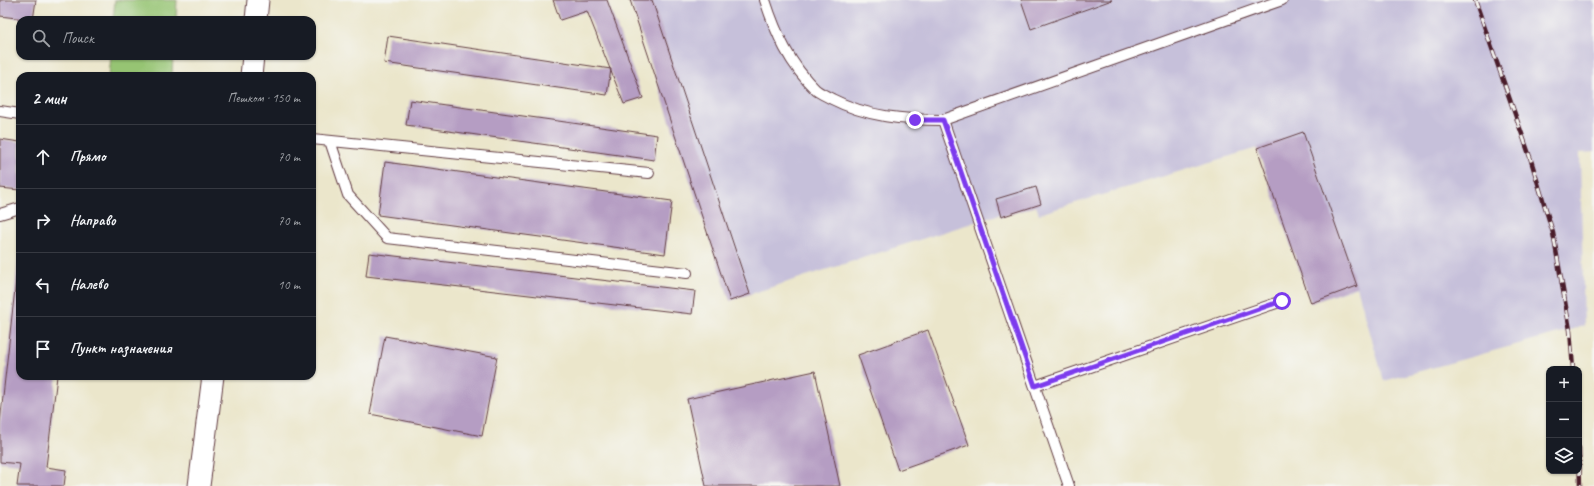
<!DOCTYPE html>
<html lang="ru">
<meta charset="utf-8">
<style>
body{margin:0;font-family:Caveat,sans-serif;background:#20242c;color:#f1f3f6}
.controls{position:absolute;right:12px;bottom:12px;display:grid;overflow:hidden;border-radius:8px;box-shadow:0 1px 3px #0004}
.controls button{width:36px;height:36px;display:grid;place-items:center;padding:0;border:0;border-bottom:1px solid #363941;background:#171b24;color:#f1f3f6;font:20px sans-serif}
.stop{position:absolute;width:12px;height:12px;margin:-9px;border:3px solid #7c3aed;border-radius:50%;background:#fff}
.stop.end{background:#7c3aed;border-color:#fff;box-shadow:0 1px 4px #0008}
.list{margin:0;padding:0;list-style:none}
h2{display:flex;justify-content:space-between;align-items:center;height:52px;margin:0;padding:0 16px;font-size:17px}
h2 small{font-size:13px;font-weight:400;color:#9ea1a6}
.list li{display:grid;grid-template-columns:26px 1fr auto;gap:12px;align-items:center;box-sizing:border-box;height:64px;padding:0 16px;border-top:1px solid #363941}
.list b{display:block;font-size:15px;white-space:nowrap}
.list em{font-size:13px;font-style:normal;color:#9ea1a6}
.icon{flex:none;width:22px;height:22px;fill:none;stroke:currentColor;stroke-width:2;stroke-linecap:round;stroke-linejoin:round}
.map{position:relative;flex:none;width:1594px;height:486px;overflow:hidden}
.search{position:absolute;background:#171b24;box-shadow:0 1px 3px #0004;left:16px;top:16px;width:300px;height:44px;display:flex;align-items:center;gap:10px;box-sizing:border-box;padding:0 14px;border-radius:12px;color:#9ea1a6;font-size:15px}
.panel{position:absolute;background:#171b24;box-shadow:0 1px 3px #0004;left:16px;top:72px;width:300px;height:308px;border-radius:12px}
.map>svg:first-child{display:block}
.industrial{fill:#c6c0da}
.green{fill:#96c473;stroke:#70724f}
.building{fill:#b59dc3}
.lines{fill:none;stroke-linecap:round;stroke-linejoin:round}
.lane-casing{stroke:#623d43;stroke-width:12}
.street-casing{stroke:#623d43;stroke-width:23}
.lane{stroke:#fff;stroke-width:10}
.street{stroke:#fff;stroke-width:21}
.rail-casing{stroke:#4a1f2b;stroke-width:4.5}
.rail{stroke:#f6f6f2;stroke-width:3;stroke-dasharray:9;stroke-linecap:butt}
.route{stroke:#7c3aed;stroke-width:5}
</style>
<div class="map">
<svg width="1594" height="486" viewBox="0 0 1594 486">
<rect width="100%" height="100%" fill="#f6f6f2"/>
<filter id="ink" filterUnits="userSpaceOnUse"><feTurbulence type="fractalNoise" baseFrequency=".025" numOctaves="2"/><feDisplacementMap in="SourceGraphic" scale="8" xChannelSelector="R" yChannelSelector="G"/><feConvolveMatrix kernelMatrix="1 2 1 2 8 2 1 2 1" color-interpolation-filters="sRGB"/></filter>
<filter id="wash" filterUnits="userSpaceOnUse"><feTurbulence type="fractalNoise" baseFrequency=".012" numOctaves="4" result="noise"/><feDisplacementMap in="SourceGraphic" scale="16" xChannelSelector="R" yChannelSelector="G"/><feGaussianBlur stdDeviation="0.9" result="paint"/><feColorMatrix in="noise" values="0 0 0 0 0 0 0 0 0 0 0 0 0 0 0 0 0 1.4 0 .05"/><feComposite in="paint" operator="in"/></filter>
<g filter="url(#wash)">
<rect width="100%" height="100%" fill="#ebe6cb"/>
<path class="industrial" d="M652 0H1594V152L1580 153 1584 326 1384 381 1357 287 1311 303 1257 148 1039 214 1036 206 1001 217 1000 214 750 294Z"/>
<path class="green" d="M115 0H177L176 20H113Z
M111 56H173L172 76H109Z"/>
<g id="blocks">
<path class="building" d="M0 0H36L33 20 0 16Z
M553 0H607L643 98 624 104 587 11 560 20Z
M630 0H652L750 294 730 301Z
M1021 0H1112L1031 29Z
M388 36 611 69 607 95 384 63Z
M410 100 657 135 654 160 406 125Z
M1303 132 1357 286 1311 303 1257 148Z
M0 139 20 142V190L0 188Z
M385 162 672 201 665 254 378 215Z
M1036 187 1041 204 1001 217 996 199Z
M19 253 20 376H57L46 467 66 470 64 486H17L20 464 0 462V423Z
M369 253 695 291 692 314 366 276Z
M928 330 969 445 898 470 858 355Z
M385 336 497 357 482 436 370 414Z
M815 371 840 486H706L687 399Z"/>
</g>
</g>
<g filter="url(#ink)">
<use href="#blocks" fill-opacity="0" stroke="#623d43" stroke-width="1"/>
<g class="lines">
<g class="lane-casing">
<path id="lane" d="M765 0C776 34 790 65 816 90 821 94 827 96 832 99 867 117 904 120 943 120L1282 0
M0 111 20 114
M943 120 1069 486
M312 139 649 173
M330 141 348 195 387 238 687 273
M0 214 20 208
M1035 386 1282 301"/>
</g>
<g class="street-casing">
<path id="street" d="M256 20 258 0
M251 76 253 56
M199 486 213 376"/>
</g>
<use href="#lane" class="lane"/>
<use href="#street" class="street"/>
<g class="rail-casing">
<path id="rail" d="M1475 0 1530 157 1553 233 1570 330 1573 369
M1579 448 1580 486"/>
</g>
<use href="#rail" class="rail"/>
</g>
</g>
<g class="lines" filter="url(#ink)">
<path class="route" d="M915 120H943L1035 386 1282 301"/>
</g>
</svg>
<div class="controls">
<button>+</button>
<button>−</button>
<button><svg class="icon" aria-label="layers" viewBox="0 0 24 24"><path d="M12 4l9 5-9 5-9-5zM3 14l9 5 9-5"/></svg></button>
</div>
<div class="stop" style="left:1282px;top:301px"></div>
<div class="stop end" style="left:915px;top:120px"></div>
<div class="search"><svg class="icon" aria-label="search" viewBox="0 0 24 24"><circle cx="10" cy="10" r="6"/><path d="M15 15l6 6"/></svg>Поиск</div>
<section class="panel">
<h2>2 мин<small>Пешком · 150 m</small></h2>
<ul class="list">
<li><svg class="icon" aria-label="ahead" viewBox="0 0 24 24"><path d="M12 20V5M6 11l6-6 6 6"/></svg><div><b>Прямо</b></div><em>70 m</em></li>
<li><svg class="icon" aria-label="right" viewBox="0 0 24 24"><path d="M7 20v-9h11M14 6l5 5-5 5"/></svg><div><b>Направо</b></div><em>70 m</em></li>
<li><svg class="icon" aria-label="left" viewBox="0 0 24 24"><path d="M17 20v-9H6M10 6l-5 5 5 5"/></svg><div><b>Налево</b></div><em>10 m</em></li>
<li><svg class="icon" aria-label="arrive" viewBox="0 0 24 24"><path d="M6 21V4h12l-3 4 3 4H6"/></svg><div><b>Пункт назначения</b></div></li>
</ul>
</section>
</div>
